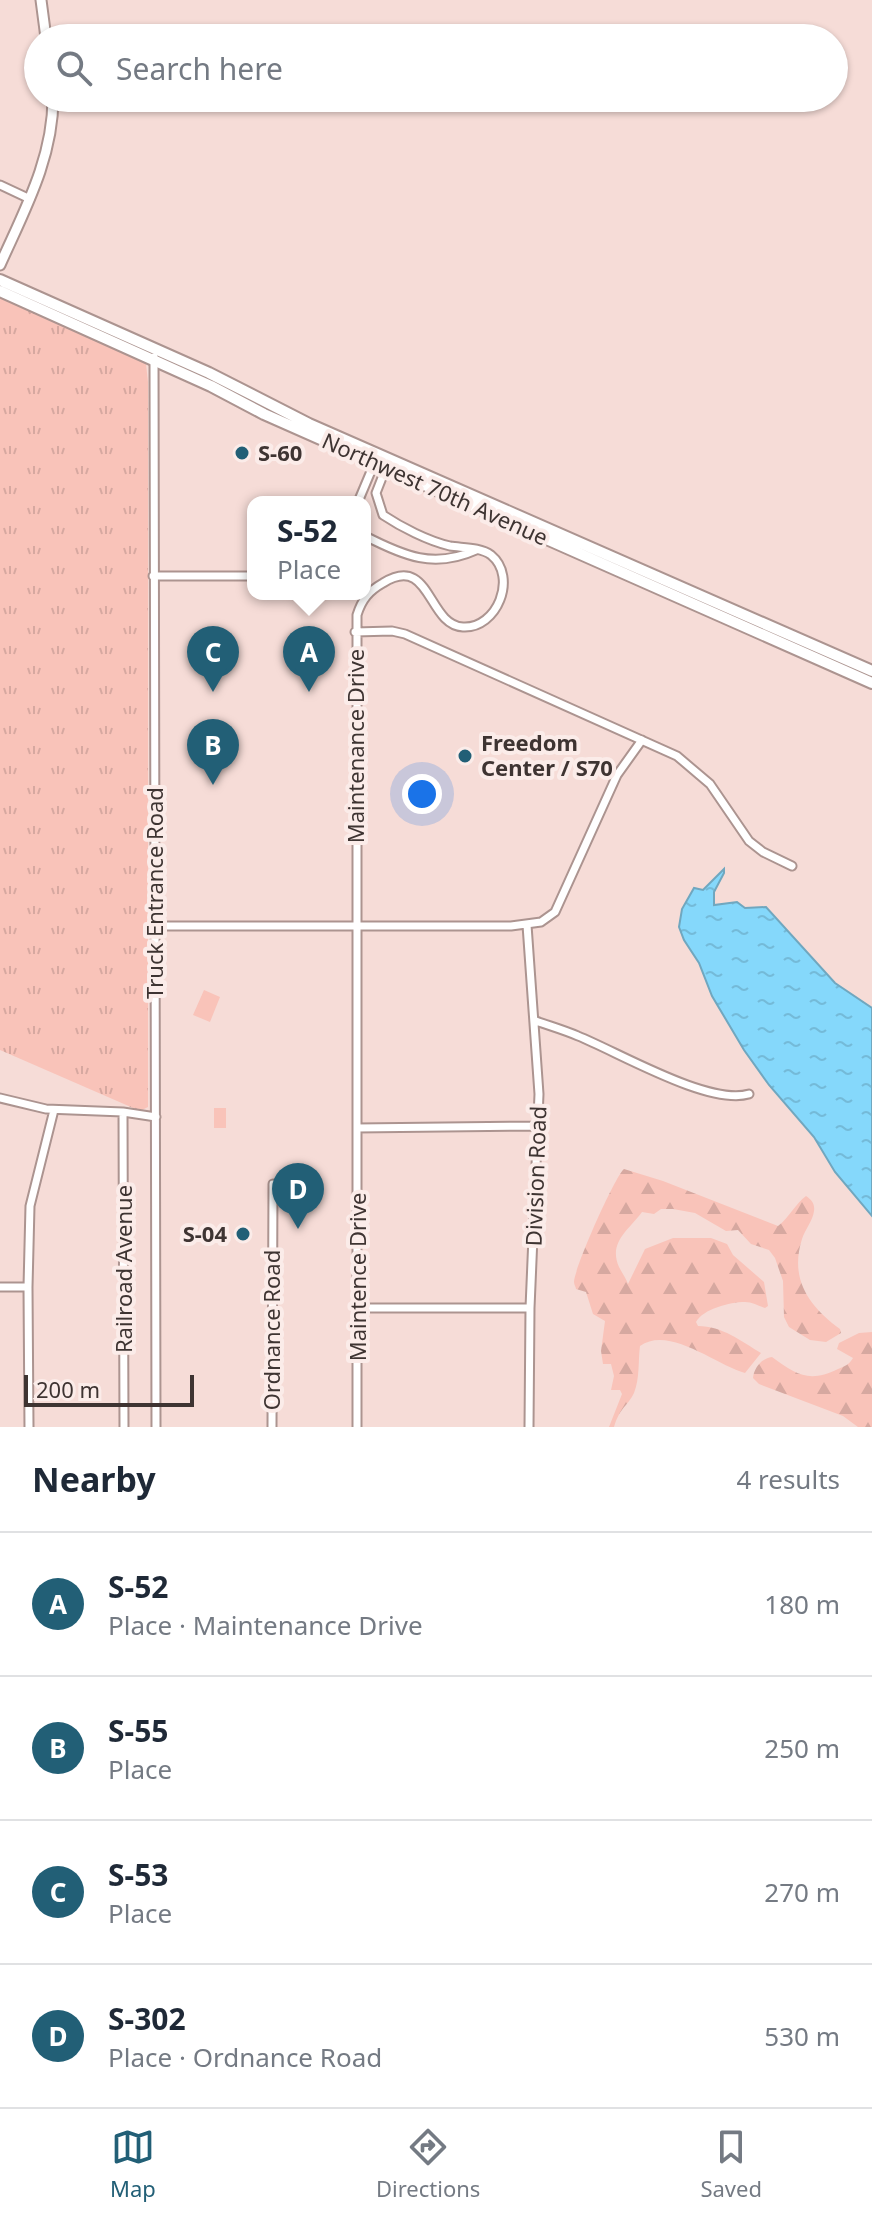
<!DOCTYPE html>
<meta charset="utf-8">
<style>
body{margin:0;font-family:"Noto Sans",sans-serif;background:#f2f2f3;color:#1f2937}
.scale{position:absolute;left:24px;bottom:20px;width:170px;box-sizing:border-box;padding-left:8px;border:4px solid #3e3432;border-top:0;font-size:22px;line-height:28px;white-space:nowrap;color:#3e3432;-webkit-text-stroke:6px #fbece9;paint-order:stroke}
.you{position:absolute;left:422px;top:794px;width:28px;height:28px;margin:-20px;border:6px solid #fff;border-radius:50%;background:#1a73e8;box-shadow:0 0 0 12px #1a73e833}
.badge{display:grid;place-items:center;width:52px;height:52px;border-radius:50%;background:#225f76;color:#fff;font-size:26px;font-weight:700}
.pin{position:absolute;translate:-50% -66px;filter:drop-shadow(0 2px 4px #0008)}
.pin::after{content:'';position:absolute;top:42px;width:28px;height:24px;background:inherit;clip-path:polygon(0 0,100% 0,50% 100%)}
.popup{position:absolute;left:247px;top:496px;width:124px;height:104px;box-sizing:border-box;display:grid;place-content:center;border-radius:16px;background:#fff;filter:drop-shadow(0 2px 6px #0005);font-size:26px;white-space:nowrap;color:#747a83}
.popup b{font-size:30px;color:#1f2937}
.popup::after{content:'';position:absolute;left:50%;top:100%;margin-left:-16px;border:16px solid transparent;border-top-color:#fff}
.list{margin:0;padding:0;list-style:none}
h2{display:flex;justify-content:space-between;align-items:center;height:104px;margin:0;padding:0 32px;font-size:34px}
h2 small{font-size:26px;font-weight:400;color:#747a83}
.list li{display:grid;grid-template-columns:52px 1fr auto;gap:24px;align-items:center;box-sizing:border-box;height:144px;padding:0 32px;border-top:2px solid #e0e1e3}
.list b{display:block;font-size:30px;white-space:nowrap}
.list p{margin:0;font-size:26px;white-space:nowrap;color:#747a83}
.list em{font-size:26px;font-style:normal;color:#747a83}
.icon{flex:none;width:44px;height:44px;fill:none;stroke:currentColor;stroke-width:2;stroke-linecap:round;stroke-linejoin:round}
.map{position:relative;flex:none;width:872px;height:1427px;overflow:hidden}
.search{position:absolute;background:#fff;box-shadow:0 2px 6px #0004;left:24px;right:24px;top:24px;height:88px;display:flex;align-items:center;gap:20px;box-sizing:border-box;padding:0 28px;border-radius:44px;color:#747a83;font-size:30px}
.sheet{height:680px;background:#fff}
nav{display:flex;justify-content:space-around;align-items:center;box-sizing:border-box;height:112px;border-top:2px solid #e0e1e3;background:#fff;font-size:22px;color:#747a83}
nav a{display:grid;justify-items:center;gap:4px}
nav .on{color:#225f76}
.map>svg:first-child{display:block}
.grass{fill:url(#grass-tufts)}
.forest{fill:url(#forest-firs)}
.pitch{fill:#f9c3b9}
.water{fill:url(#water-ripples);stroke:#70a7bf;stroke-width:2}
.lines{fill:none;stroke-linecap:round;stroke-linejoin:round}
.minor-casing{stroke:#ac9490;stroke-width:11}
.tertiary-casing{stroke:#ac9490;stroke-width:13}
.secondary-casing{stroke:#ac9490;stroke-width:14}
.minor{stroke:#fff;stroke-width:7}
.tertiary{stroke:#fff;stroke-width:9}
.secondary{stroke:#fff;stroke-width:10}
.poi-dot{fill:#225f76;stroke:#fbece9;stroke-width:3}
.labels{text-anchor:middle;stroke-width:8;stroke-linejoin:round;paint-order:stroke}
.poi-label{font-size:22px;font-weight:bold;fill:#3e3432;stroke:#fbece9;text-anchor:start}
.street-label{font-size:22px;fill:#3e3432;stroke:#fbece9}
</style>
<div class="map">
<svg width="872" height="1427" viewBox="0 0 872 1427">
<defs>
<pattern id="grass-tufts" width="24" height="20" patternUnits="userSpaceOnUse" patternTransform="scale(2)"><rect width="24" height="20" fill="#f9c3b9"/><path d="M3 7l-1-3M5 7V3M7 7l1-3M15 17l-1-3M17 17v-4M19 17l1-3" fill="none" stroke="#d6a8a0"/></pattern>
<pattern id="forest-firs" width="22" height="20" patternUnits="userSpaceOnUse" patternTransform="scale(2)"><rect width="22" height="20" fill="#f9c3b9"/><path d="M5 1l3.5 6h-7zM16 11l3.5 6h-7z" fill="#d6a8a0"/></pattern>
<pattern id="water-ripples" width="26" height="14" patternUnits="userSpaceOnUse" patternTransform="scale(2)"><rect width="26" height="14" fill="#85d8fb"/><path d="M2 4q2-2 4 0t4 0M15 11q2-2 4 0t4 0" fill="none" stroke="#74bad8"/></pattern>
</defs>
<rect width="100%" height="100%" fill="#f6dcd7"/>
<path class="grass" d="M0 297 141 359 146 364 148 382V1107L140 1111 0 1050Z"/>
<path class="forest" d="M624 1169 663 1181 778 1226C789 1218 795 1204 806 1196 812 1200 815 1204 814 1211 813 1220 805 1230 802 1239 789 1280 810 1307 840 1329L841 1333 826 1342 810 1340 789 1327 784 1317 783 1281 775 1258 769 1250 751 1244 738 1230 726 1231 695 1213 673 1209H661L654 1214 642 1212C629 1230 608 1242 619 1267 622 1273 626 1278 628 1284L645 1249 673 1238H711L727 1244 733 1255 764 1282 768 1306 765 1308C759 1306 752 1302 745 1302 730 1302 703 1309 696 1322L698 1326C722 1326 741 1341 761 1353L745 1373C716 1365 669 1325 640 1346 638 1361 640 1378 634 1393 627 1407 620 1407 614 1427H609L622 1394 620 1390H611L614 1376 611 1364H603L601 1351 605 1321 593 1314 586 1292 576 1289C576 1287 574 1285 574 1282 574 1269 615 1176 624 1169Z
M872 1332V1427H858L843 1416 759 1384 753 1378C754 1368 762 1358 772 1357 797 1375 809 1383 838 1369 845 1366 849 1365 853 1358L837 1349 839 1343 859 1333Z"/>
<path class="pitch" d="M204 990 220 997 210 1022 193 1015Z
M214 1108H226V1128H214Z"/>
<path class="water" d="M724 869V873L714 892V905L737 902 745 908 766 907 835 983 872 1008V1216L835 1172 814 1137 769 1085 744 1050 712 996 699 963 684 940 679 927 682 909 694 888 703 890Z"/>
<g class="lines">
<g class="minor-casing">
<path id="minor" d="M0 185 30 199
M154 357 156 1427
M358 502 374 464 379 462
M365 536C404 556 434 569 476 550
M153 576H253
M355 632 392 631 405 634 677 756 710 784 749 841 763 852 792 866
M527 925 539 1094 530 1308 529 1427
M155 926H511L541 922 555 912 617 775 642 740
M536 1021C550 1026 564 1030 578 1036 618 1052 709 1106 749 1094
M0 1098 46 1109 123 1112 156 1117
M123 1112 124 1427
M357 1128 536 1126
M0 1287H28
M358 1308H530
M29 1427 28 1287 30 1206 54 1110
M272 1427 273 1184
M357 1427V615C362 599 369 591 383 583 431 553 427 625 463 627 497 629 518 577 491 555 480 547 463 548 450 546 428 541 401 527 383 515L376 493 387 465"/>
</g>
<g class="tertiary-casing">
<path id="tertiary" d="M41 0 46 38
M0 265C24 211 53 159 53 98"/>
</g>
<g class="secondary-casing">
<path id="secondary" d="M0 280 209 373 309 424 872 671
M0 291 211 386 264 414 872 683"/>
</g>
<use href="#minor" class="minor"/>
<use href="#tertiary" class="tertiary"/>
<use href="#secondary" class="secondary"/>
</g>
<g class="poi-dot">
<circle cx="242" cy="453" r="8"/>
<circle cx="465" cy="756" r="8"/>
<circle cx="243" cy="1234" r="8"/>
</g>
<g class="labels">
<g class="poi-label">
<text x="258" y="461">S-60</text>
<text x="481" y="751">Freedom<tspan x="481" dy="25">Center / S70</tspan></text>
<text x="227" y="1242" text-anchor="end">S-04</text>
</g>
<g class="street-label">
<text transform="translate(435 489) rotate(24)" y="8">Northwest 70th Avenue</text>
<text transform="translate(356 746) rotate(-90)" y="8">Maintenance Drive</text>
<text transform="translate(155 893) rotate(-90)" y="8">Truck Entrance Road</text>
<text transform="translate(536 1176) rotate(-88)" y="8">Division Road</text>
<text transform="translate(124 1269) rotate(-90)" y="8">Railroad Avenue</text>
<text transform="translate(358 1277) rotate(-90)" y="8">Maintence Drive</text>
<text transform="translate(272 1330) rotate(-90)" y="8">Ordnance Road</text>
</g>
</g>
</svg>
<div class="scale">200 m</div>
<div class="you"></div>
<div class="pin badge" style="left:309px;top:692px">A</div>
<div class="popup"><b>S-52</b>Place</div>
<div class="pin badge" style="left:213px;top:785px">B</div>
<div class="pin badge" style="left:213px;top:692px">C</div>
<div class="pin badge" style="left:298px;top:1229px">D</div>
<div class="search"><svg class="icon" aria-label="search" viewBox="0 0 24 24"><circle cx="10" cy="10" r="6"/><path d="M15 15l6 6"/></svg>Search here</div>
</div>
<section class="sheet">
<h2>Nearby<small>4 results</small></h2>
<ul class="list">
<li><span class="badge">A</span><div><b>S-52</b><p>Place · Maintenance Drive</p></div><em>180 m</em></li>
<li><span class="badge">B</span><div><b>S-55</b><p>Place</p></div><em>250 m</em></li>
<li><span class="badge">C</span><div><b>S-53</b><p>Place</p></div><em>270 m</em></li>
<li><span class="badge">D</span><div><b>S-302</b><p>Place · Ordnance Road</p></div><em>530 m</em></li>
</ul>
</section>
<nav>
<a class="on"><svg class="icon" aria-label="map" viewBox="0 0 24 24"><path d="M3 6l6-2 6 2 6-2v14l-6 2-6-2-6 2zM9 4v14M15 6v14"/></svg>Map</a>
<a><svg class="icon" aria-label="directions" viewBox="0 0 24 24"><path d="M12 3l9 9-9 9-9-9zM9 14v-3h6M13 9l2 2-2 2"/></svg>Directions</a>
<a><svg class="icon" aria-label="saved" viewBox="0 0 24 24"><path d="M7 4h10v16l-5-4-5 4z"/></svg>Saved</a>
</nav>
